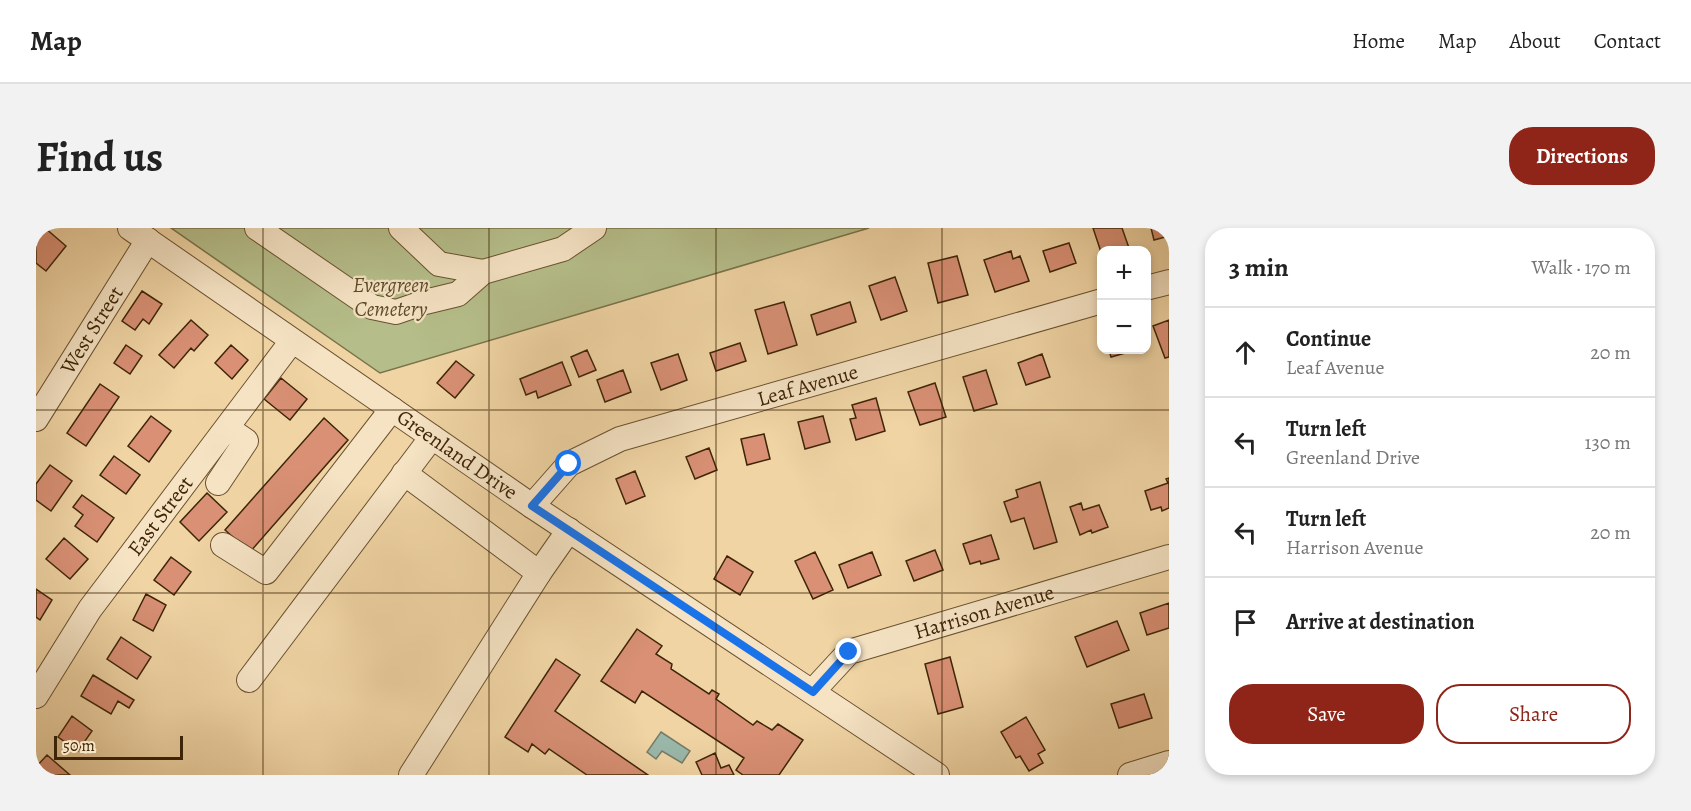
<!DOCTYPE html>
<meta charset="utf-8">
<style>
body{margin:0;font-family:Alegreya,serif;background:#f2f2f2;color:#222}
.controls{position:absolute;right:18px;top:18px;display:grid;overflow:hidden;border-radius:12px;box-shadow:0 3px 9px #0003}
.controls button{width:54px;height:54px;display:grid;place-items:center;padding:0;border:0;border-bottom:2px solid #e0e0e0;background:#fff;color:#222;font:30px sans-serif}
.scale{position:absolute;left:18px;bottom:15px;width:129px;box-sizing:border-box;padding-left:6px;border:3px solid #3e2508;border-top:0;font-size:16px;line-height:21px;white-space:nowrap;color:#3e2508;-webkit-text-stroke:4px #f5e3c4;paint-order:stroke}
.stop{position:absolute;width:18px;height:18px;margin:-14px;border:4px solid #1a73e8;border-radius:50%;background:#fff}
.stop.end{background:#1a73e8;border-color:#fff;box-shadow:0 2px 6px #0008}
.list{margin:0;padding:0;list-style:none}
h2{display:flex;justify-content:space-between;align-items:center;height:78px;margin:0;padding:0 24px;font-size:26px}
h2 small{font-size:20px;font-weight:400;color:#767676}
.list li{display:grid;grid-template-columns:39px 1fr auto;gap:18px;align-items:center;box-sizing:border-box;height:90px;padding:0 24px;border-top:2px solid #e0e0e0}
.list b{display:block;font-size:22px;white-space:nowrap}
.list p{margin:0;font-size:20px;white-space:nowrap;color:#767676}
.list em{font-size:20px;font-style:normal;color:#767676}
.actions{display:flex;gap:12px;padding:18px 24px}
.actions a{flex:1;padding:14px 0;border:2px solid #8f2418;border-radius:24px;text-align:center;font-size:21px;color:#8f2418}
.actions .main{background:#8f2418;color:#fff}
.icon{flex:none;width:33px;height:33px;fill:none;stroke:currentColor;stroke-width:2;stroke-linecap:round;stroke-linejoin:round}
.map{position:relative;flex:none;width:1133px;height:547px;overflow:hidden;border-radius:24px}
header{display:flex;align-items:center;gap:36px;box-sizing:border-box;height:84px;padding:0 30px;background:#fff;border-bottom:2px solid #e0e0e0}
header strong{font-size:28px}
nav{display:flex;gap:33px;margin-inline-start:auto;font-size:21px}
.intro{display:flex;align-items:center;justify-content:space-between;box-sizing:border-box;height:144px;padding:0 36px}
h1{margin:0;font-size:42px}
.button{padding:15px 27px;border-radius:24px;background:#8f2418;color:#fff;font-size:21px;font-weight:700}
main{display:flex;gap:36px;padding:0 36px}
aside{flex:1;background:#fff;border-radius:24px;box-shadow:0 3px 9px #0003}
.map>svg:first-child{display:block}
.green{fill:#b5be8a;stroke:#7a7249;stroke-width:1.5}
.water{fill:#9ab8aa;stroke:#757d69;stroke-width:1.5}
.building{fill:#d99075;stroke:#3e2508;stroke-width:1.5}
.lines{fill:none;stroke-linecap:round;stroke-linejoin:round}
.minor-casing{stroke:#6a512f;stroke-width:26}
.minor{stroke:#f5e3c4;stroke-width:24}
.route{stroke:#1a73e8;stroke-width:8}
.grid{fill:none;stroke:#3e2508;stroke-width:1.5;stroke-opacity:0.55}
.labels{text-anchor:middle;stroke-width:4.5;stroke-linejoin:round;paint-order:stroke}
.park-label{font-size:21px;font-style:italic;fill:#5c4b28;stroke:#f5e3c4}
.street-label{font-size:21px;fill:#3e2508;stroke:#f5e3c4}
</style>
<header>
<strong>Map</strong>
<nav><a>Home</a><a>Map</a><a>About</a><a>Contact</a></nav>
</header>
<div class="intro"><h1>Find us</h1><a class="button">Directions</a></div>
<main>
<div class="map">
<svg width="1133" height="547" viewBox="0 0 1133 547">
<rect width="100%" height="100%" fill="#f0d4a4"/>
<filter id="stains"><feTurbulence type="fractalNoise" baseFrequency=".00333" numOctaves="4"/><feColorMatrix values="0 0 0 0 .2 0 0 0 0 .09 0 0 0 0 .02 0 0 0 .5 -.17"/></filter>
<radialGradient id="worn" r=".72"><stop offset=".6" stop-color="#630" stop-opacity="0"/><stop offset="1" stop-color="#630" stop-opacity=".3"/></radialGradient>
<path class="green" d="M135 0H833L344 145Z"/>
<path class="water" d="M625 504 654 523 646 535 626 523 620 531 611 524Z"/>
<path class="building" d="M2 0H9L30 18 10 43 0 35V2Z
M1057 0H1086L1093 20 1086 22H1066V27Z
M1115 0H1133V8L1118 12Z
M1033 15 1040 35 1014 44 1007 23Z
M975 23 977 31 984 28 993 53 959 64 948 32Z
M921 28 932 67 902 75 892 35Z
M859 49 871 83 845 92 833 58Z
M106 63 126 76 113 96 107 91 99 102 86 93Z
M748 74 761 117 732 126 719 82Z
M814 74 820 94 781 107 775 87Z
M155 92 172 107 158 123 155 120 138 140 123 127Z
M1133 92V129L1129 130 1117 98Z
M704 115 710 133 680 143 674 125Z
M90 117 106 128 94 146 78 135Z
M195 117 212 132 196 151 179 135Z
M551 122 560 142 543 149 535 129Z
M1073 122H1100L1075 129Z
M642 126 651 152 625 162 615 135Z
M1006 126 1014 149 990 157 982 135Z
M420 133 438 147 419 170 401 155Z
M526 134 535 157 502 170 500 163 490 167 484 151Z
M587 142 595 164 569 174 561 152Z
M950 142 961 176 938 183 927 149Z
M245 150 271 171 254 192 228 171Z
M899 155 910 189 884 197 872 164Z
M64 156 83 169 50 218 31 205Z
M840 170 849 203 820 212 814 191 820 190 816 177Z
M115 188 135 203 113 234 92 218Z
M787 188 794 214 769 221 762 194Z
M288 190 312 212 214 324 189 302Z
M728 206 734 231 711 237 705 211Z
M673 220 681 242 659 251 650 229Z
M78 228 104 247 90 266 64 247Z
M14 237 36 253 15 283 0 272V256Z
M599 243 609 268 590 276 580 251Z
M1133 250V280L1126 283 1125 279 1115 282 1109 263 1132 255 1130 251Z
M1004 254 1021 314 998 321 988 290 975 294 968 274 982 269 980 262Z
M171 265 191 284 163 313 144 294Z
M46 267 78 290 61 314 39 298 47 287 37 279Z
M1045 275 1047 282 1063 277 1072 299 1056 305 1055 302 1044 307 1034 279Z
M955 307 963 331 945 336 944 333 934 336 927 316Z
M28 310 52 331 34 351 10 331Z
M899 322 907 342 878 353 870 333Z
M779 324 797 362 777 371 759 333Z
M836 324 845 347 812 360 803 337Z
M691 328 717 344 704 367 678 351Z
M135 329 155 344 138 367 118 352Z
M0 361 16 372 4 392 0 389Z
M110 366 130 377 117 403 97 392Z
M1133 375V400L1111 407 1104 385Z
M1081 393 1093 422 1051 439 1039 409Z
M601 401 626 418 620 426 636 436 635 441 673 466 676 462 683 466 680 471 717 497 721 493 736 502 742 496 767 512 743 547H707L700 542 708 530 606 463 599 475 565 453Z
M85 409 115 429 101 451 71 431Z
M914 429 927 479 902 486 889 436Z
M520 431 544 447 519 483 612 547H551L513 521 509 526 496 516 492 524 469 509Z
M57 447 98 472 93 480 82 473 75 486 45 468Z
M1108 466 1116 490 1083 500 1075 476Z
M36 488 56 503 42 523 22 509Z
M990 489 1009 522 1002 526 1007 535 993 543 984 528 980 530 965 504Z
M679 525 685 540 693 537 698 547H666L660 534Z
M11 527 34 547H0V539Z"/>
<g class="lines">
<g class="minor-casing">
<g id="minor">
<path id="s1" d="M94 0 496 278 901 547"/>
<path d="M221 0 336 79 360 84 389 74 422 66 447 44 527 21 558 0"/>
<path d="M365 0 403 36 447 44"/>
<path d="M1110 60 1133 54"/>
<path id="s2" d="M0 191 112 12"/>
<path d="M368 245 503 345"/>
<path d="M182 255 210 213 191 200"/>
<path id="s3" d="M496 278 533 236 584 211 1066 73"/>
<path d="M187 317 230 344 356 181"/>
<path d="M213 452 396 209"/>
<path id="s4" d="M777 463 813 424 1133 329"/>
<path id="s5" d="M0 468 54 381 256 113"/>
<path d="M375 547 503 345 533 302"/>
<path d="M1094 547 1133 535"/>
</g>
</g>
<use href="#minor" class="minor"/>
</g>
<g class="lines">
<path class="route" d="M533 236 496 278 777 464 813 424"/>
</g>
<path class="grid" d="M227 0V547M453 0V547M680 0V547M906 0V547M0 182H1133M0 365H1133"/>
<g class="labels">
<g class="park-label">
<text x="355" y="64">Evergreen<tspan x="355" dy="24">Cemetery</tspan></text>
</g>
<g class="street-label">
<text dy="7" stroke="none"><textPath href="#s2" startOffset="105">West Street</textPath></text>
<text dy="7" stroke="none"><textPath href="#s3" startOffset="308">Leaf Avenue</textPath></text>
<text dy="7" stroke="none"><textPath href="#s1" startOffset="398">Greenland Drive</textPath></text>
<text dy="7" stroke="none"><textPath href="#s5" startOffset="219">East Street</textPath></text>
<text dy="7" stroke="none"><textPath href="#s4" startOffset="194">Harrison Avenue</textPath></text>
</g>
</g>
<rect width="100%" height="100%" filter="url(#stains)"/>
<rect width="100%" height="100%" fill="url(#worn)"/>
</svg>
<div class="controls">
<button>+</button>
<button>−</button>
</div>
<div class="scale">50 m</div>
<div class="stop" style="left:533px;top:236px"></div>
<div class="stop end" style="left:813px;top:424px"></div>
</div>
<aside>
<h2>3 min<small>Walk · 170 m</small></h2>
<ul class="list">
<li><svg class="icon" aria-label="ahead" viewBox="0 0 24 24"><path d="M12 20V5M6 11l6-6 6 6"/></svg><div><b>Continue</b><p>Leaf Avenue</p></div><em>20 m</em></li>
<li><svg class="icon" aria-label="left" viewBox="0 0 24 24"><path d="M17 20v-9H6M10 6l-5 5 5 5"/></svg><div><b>Turn left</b><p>Greenland Drive</p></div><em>130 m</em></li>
<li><svg class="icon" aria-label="left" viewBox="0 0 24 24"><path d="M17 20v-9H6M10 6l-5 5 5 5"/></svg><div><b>Turn left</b><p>Harrison Avenue</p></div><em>20 m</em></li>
<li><svg class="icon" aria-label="arrive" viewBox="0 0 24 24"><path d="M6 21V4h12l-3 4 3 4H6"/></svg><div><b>Arrive at destination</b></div></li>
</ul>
<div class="actions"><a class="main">Save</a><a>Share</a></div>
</aside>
</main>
